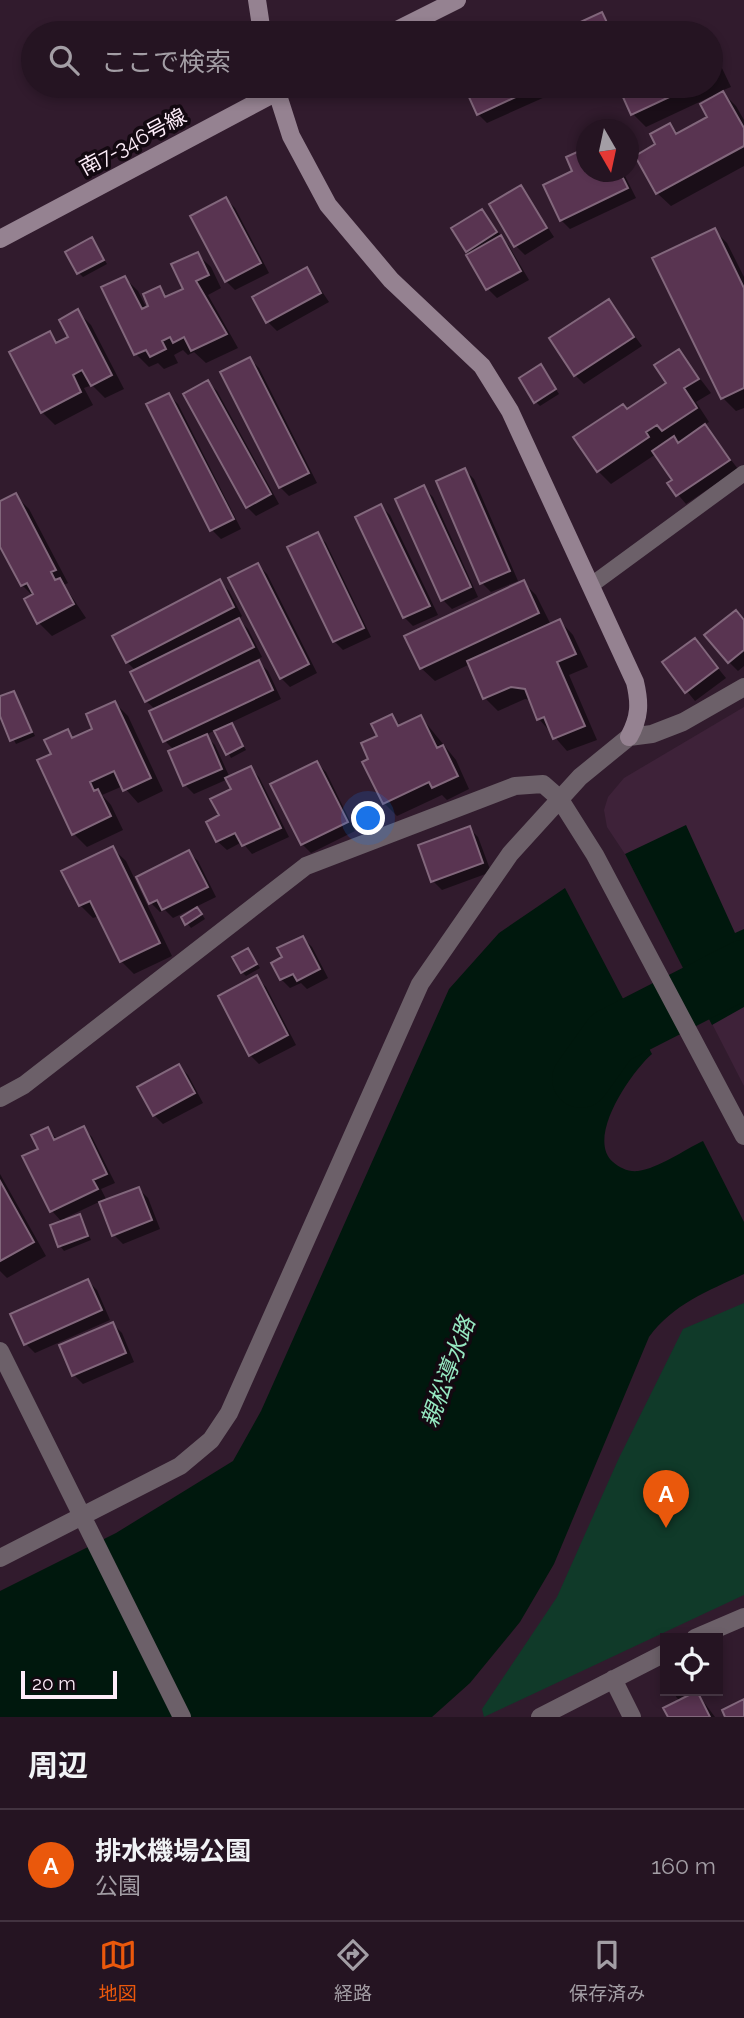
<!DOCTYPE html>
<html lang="ja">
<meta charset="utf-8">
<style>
body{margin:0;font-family:Raleway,"Noto Sans JP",sans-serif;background:#31212f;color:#f1f3f6}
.controls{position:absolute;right:21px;bottom:21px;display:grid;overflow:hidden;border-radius:0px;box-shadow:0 4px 10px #0003}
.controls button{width:63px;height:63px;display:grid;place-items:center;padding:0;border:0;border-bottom:2px solid #423340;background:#251422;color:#f1f3f6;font:35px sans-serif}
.compass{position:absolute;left:576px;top:119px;width:63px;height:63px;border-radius:50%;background:#251422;box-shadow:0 4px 10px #0003;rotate:171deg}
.scale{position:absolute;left:21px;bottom:18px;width:96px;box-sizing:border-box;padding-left:7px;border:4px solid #fdedf9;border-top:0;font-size:19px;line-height:24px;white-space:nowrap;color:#fdedf9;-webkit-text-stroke:5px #130911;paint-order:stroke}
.you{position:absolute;left:369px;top:819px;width:24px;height:24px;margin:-18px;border:5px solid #fff;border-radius:50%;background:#1a73e8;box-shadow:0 0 0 10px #1a73e833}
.badge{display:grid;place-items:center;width:46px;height:46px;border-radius:50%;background:#ea580c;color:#fff;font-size:23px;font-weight:700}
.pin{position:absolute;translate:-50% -58px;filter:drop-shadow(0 2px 4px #0008)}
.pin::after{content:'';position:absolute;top:37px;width:24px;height:21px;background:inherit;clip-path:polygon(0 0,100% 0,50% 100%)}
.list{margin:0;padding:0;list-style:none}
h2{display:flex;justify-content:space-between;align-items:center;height:91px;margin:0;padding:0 28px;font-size:30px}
h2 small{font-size:23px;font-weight:400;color:#a39ea5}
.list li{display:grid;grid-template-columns:46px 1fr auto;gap:21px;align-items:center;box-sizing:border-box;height:112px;padding:0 28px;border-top:2px solid #423340}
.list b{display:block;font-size:26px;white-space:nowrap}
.list p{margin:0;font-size:23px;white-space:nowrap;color:#a39ea5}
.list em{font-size:23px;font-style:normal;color:#a39ea5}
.icon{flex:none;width:38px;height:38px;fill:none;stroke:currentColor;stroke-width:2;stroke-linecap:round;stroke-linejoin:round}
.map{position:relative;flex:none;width:744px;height:1717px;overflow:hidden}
.search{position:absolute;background:#251422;box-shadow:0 4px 10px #0003;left:21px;right:21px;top:21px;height:77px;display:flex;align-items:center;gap:18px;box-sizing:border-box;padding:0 24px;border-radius:38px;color:#a39ea5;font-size:26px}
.sheet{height:203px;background:#251422}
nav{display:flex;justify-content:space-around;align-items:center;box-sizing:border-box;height:98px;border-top:2px solid #423340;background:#251422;font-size:19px;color:#a39ea5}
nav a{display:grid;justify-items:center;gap:4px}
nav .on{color:#ea580c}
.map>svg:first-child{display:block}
.built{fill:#3e2239}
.green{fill:#103a29}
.water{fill:#00180d}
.shadow{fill:#0007}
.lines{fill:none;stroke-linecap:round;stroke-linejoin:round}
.river{stroke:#00180d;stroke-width:58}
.building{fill:#593451;stroke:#82677c;stroke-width:2}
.lane{stroke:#6c6069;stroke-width:16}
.street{stroke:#6c6069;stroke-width:18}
.secondary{stroke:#958291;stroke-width:18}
.labels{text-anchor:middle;stroke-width:7;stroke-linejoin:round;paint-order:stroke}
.street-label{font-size:21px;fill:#fdedf9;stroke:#130911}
.water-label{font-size:23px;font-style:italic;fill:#96e8c1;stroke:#130911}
</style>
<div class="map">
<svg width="744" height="1717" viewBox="0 0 744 1717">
<rect width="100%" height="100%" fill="#311b2d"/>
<path class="built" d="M744 707V1086L625 854 607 827 604 810 608 797 624 778Z"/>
<path class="green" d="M744 1303V1595L484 1717 482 1709 557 1597 618 1460 683 1329Z"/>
<path class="water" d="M686 825 735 933 744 929V1007L712 1025 625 854Z
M565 888 652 1054C632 1071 585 1138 613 1162 620 1168 628 1172 638 1171 659 1168 684 1150 703 1141L744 1222V1274C708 1291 673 1304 649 1337L554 1564 520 1622 470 1683 432 1717H0V1591L116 1533 233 1461 261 1411 449 989 499 933Z"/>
<path class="shadow" d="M602 14 618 33H582L578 25Z
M696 27 701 33H683Z
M711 45 731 87 721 91 736 106 744 120V166L671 206 657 193 658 145 670 125 679 134 709 117 711 99 710 97 646 127 633 114 620 86H711Z
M465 86H540L545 97 487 123 478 114Z
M586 150V172H623L636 198 570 229 561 220 575 171 568 158Z
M521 187 554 237 525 255 516 246Z
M226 199 235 208 269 273 235 290 226 281Z
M482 211 509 246 529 280 497 298 488 289 467 251Z
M714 230 727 243 744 277V408L736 411 723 398 655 258Z
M92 240 107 264 83 277 79 273Z
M197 254 211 267 221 288 208 295 238 348 206 363 194 352 188 355 183 350 174 355 178 363 164 369 158 363 149 367 136 354 125 278 138 291 147 309 159 288 169 298 185 289Z
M307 269 329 302 277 331 268 322Z
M609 301 642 346 584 384 575 375Z
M78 312 91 325 124 389 105 398 92 385 84 388 93 405 55 425 42 412 49 333 59 343 70 338Z
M679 351 711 393 696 402 709 422 704 425 738 469 686 504 669 484 674 480 656 454 611 484 598 471 628 411 669 384Z
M250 359 259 368 317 483 289 496 280 487Z
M541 367 559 394 540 406 536 402Z
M208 382 217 391 279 504 256 516 247 507Z
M169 395 178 404 241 529 221 539 212 530Z
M465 470 474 479 518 581 491 592 482 583Z
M424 488 433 497 478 597 452 609 443 600Z
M15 495 29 509 68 583 64 585 86 618 52 636 39 623 33 596 22 585 0 543V503Z
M381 506 390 515 438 615 413 626 404 617Z
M317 534 326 543 371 637 343 650 334 641Z
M258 565 267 574 317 673 290 687 281 678Z
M220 582 229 591 242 616 238 619 248 629 262 657 249 663 250 666 259 662 268 671 281 699 230 723 246 750 231 758 216 730 205 735 215 745 230 778 250 768 259 777 289 837 252 854 242 842 227 850 217 841 221 816 233 790 228 779 194 794 185 785 174 750 165 741 156 710 146 701 136 671 127 662Z
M523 582 536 595 551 625 560 621 573 635 588 667 569 675 597 740 567 751 539 719 531 700 525 699 498 711 485 698 470 664 435 681 421 668Z
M744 621V666L738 671 729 662Z
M695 640 726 678 695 701 664 663Z
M14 693 35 736 16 744 0 712V698Z
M115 703 128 716 163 791 138 803 123 786 102 795 111 805 123 830 87 847 74 834 53 754 68 731 75 739 95 729Z
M391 716 401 726 421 717 456 760 469 789 447 800 442 795 397 816 384 803 371 760Z
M317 763 326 772 355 831 311 853 302 844Z
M469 828 478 837 491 872 442 890 433 881Z
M112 848 126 861 172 956 134 974 121 961 99 916 93 918 80 905Z
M189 852 198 861 216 897 173 918 165 910 160 912 151 903 138 877Z
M201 913 205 919 191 928 187 923Z
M303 938 312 947 328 978 307 989 301 983 290 988 281 979 284 958Z
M248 950 260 968 246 976 242 972Z
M257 978 266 987 296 1045 259 1064 250 1055Z
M179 1066 188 1075 203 1103 163 1124 154 1115 139 1088Z
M83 1128 92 1137 115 1183 101 1189 107 1201 139 1189 148 1198 160 1229 123 1244 114 1235 101 1201 65 1218 66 1221 80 1216 91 1240 64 1251 60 1246 52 1226 62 1222 52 1211 24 1157 40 1150 47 1129 58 1140Z
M0 1174 46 1256 7 1278 0 1271Z
M88 1281 97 1290 110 1320 35 1353 26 1344 13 1315Z
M113 1324 122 1333 134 1362 83 1384 74 1375Z
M672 1691H693L680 1698 681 1701 697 1693 715 1717H670L680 1702Z"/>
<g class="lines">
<path class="river" d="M581 1079 611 1037 744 969"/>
</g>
<path class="building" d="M602 12 612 33H580L576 24Z
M464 86H536L537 87 477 115Z
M618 86H693L631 115Z
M723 91 744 128V146L656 194 635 156 655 144 650 134 670 123 676 134 707 117 700 104Z
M586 148V172H620L628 188 560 221 543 185 572 171 566 157Z
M521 185 547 228 514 247 489 204Z
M226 197 261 263 225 282 190 216Z
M482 209 497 232 466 252 451 228Z
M715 228 744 288V388L721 399 652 258Z
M501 235 521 271 486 290 466 255Z
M92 237 104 260 77 274 65 252Z
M198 252 209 275 196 281 227 334 191 351 184 337 173 343 170 337 162 341 166 349 150 357 146 350 134 355 101 287 125 276 142 309 148 306 143 294 160 286 165 297 183 289 171 264Z
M307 267 321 293 266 323 252 297Z
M609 299 634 337 574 376 549 338Z
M78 309 112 375 91 386 82 370 73 375 81 392 41 413 9 352 50 331 56 343 68 337 59 320Z
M679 349 699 379 684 388 697 408 662 431 657 425 646 432 649 437 597 472 573 437 623 404 627 409 666 383 654 365Z
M250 357 309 473 279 488 220 372Z
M541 364 556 389 534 403 519 378Z
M208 380 271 494 246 508 183 394Z
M169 393 234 519 210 531 146 404Z
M705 424 730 460 676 496 667 483 672 480 652 451 674 436 678 443Z
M465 468 510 571 480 584 436 481Z
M424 485 471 587 441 601 395 499Z
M16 493 56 570 51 572 55 580 60 578 74 604 37 624 24 599 33 594 27 583 21 586 0 547V501Z
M381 504 430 606 403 618 355 517Z
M318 532 364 628 333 642 287 547Z
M258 563 309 664 280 679 228 578Z
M220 579 234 607 126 663 112 636Z
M524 580 539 613 420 669 404 636Z
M736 610 744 620V650L728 663 704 635Z
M239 618 254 647 145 702 130 672Z
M560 619 576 654 557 662 585 726 553 739 544 717 537 720 525 689 511 687 483 699 467 661Z
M695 638 718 668 685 693 662 662Z
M259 660 273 690 163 742 149 711Z
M14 691 32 732 10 741 0 716V696Z
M115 701 151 778 123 791 114 771 90 782 94 791 98 789 111 816 72 835 37 760 51 754 44 740 68 729 72 738 92 729 86 714Z
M392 714 398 726 421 715 437 748 443 745 458 776 432 788 429 782 383 804 362 762 368 759 361 743 377 736 371 724Z
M232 723 243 746 226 755 214 731Z
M207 734 222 769 183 786 168 751Z
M317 761 348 822 301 845 270 784Z
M251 766 281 828 242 846 235 833 216 842 206 822 219 815 210 799 231 789 225 778Z
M470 826 483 863 431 882 418 845Z
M113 846 160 943 120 962 90 901 79 906 61 871Z
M189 850 208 887 162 910 157 900 149 904 136 877Z
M197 907 202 914 185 925 181 917Z
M303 936 320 969 297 981 293 974 280 980 271 963 282 957 277 948Z
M248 948 257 964 241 973 232 957Z
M257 975 288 1035 249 1056 218 996Z
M179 1064 195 1093 153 1116 137 1087Z
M84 1126 107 1174 93 1180 98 1189 50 1212 22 1156 38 1149 31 1135 48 1127 54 1140Z
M0 1181 34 1242 0 1261Z
M139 1187 152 1220 112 1236 99 1202Z
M80 1214 88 1236 58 1247 50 1225Z
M88 1279 102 1310 24 1345 10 1314Z
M113 1322 126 1353 72 1376 59 1345Z
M697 1691 710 1717H668L663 1708Z
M744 1699V1717H725L722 1710Z"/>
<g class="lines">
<path class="lane" d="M590 586 744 473"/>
<path class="street" d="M0 1098 24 1085 306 866 515 786 543 784 559 798 595 855 744 1136
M0 1351 182 1717
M0 1558 180 1466 211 1440 229 1413 420 984 510 854 580 777 629 737 652 734 683 722 744 687
M695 1638 744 1617
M613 1679 632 1717
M540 1717 665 1653"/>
<path class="secondary" d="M257 0 262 33
M391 33 457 0
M275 86 291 136 328 205 391 280 482 366 510 411 635 682C640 703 640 717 629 737
M0 239 288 86"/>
</g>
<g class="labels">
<g class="street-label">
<text transform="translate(133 142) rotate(-28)" y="7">南7-346号線</text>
</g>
<g class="water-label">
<text transform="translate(448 1372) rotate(-70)" y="8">親松導水路</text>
</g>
</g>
</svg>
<div class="controls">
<button><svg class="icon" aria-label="locate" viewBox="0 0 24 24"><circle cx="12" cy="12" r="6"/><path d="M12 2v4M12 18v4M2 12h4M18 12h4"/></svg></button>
</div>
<svg class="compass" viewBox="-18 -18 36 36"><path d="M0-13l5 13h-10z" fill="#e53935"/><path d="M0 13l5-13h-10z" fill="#a39ea5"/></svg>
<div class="scale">20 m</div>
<div class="you"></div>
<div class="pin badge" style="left:666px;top:1528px">A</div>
<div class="search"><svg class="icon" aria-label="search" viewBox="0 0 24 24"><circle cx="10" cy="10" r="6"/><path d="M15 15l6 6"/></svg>ここで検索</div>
</div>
<section class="sheet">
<h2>周辺<small></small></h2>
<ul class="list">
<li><span class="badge">A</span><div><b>排水機場公園</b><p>公園</p></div><em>160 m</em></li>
</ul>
</section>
<nav>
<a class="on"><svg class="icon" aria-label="map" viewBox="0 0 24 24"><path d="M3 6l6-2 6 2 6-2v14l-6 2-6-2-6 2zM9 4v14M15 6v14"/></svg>地図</a>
<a><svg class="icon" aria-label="directions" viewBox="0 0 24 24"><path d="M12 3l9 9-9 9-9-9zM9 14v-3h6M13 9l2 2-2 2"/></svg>経路</a>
<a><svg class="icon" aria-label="saved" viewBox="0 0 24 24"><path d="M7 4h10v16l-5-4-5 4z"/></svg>保存済み</a>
</nav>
